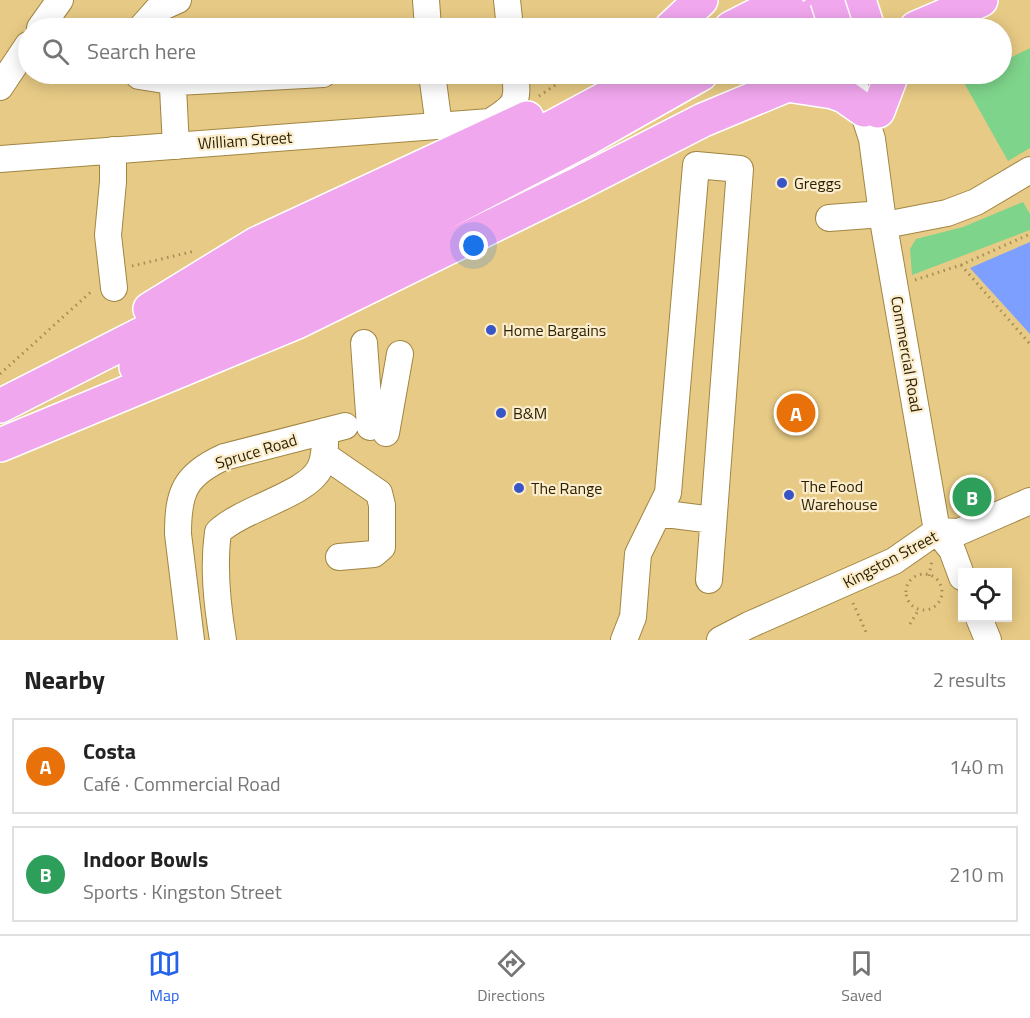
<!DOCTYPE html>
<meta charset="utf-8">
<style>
body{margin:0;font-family:"Titillium Web",sans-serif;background:#f2f2f2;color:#222}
.controls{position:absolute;right:18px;bottom:18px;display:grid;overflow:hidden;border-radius:0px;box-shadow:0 3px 15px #0003}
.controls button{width:54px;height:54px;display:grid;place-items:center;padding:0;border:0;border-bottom:2px solid #e0e0e0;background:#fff;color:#222;font:30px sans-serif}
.you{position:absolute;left:474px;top:246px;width:21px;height:21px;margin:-15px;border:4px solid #fff;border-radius:50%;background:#1a73e8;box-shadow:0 0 0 9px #1a73e833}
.badge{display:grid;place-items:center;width:39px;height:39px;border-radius:50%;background:#2563eb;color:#fff;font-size:20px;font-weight:700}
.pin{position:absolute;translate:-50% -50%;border:3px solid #fff;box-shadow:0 2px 6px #0006}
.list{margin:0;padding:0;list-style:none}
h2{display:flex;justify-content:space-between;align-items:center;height:78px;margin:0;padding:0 24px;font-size:26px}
h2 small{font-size:20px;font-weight:400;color:#767676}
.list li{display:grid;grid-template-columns:39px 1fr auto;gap:18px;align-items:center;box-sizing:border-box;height:96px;margin:0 12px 12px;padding:0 12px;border:2px solid #e0e0e0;border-radius:0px}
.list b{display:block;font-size:22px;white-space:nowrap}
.list p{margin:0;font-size:20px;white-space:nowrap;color:#767676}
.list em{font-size:20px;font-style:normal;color:#767676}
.icon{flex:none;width:33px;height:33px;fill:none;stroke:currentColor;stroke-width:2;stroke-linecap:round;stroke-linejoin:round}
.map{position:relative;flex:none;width:1030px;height:640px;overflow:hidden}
.search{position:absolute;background:#fff;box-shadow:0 3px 15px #0003;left:18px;right:18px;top:18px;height:66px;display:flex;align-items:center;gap:15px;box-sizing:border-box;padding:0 21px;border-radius:33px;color:#767676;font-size:22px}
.sheet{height:294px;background:#fff}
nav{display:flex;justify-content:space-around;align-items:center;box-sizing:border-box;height:84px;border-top:2px solid #e0e0e0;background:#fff;font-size:16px;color:#767676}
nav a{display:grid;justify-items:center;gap:3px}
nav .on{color:#2563eb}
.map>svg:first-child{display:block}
.green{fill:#7ed48b}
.water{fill:#7d9fff}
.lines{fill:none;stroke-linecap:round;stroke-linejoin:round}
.minor-casing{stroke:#a18642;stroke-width:28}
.highway-casing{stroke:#fff;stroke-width:36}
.path{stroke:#a48d56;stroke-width:3;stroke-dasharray:1.5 4.5;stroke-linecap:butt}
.minor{stroke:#fff;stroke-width:26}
.highway{stroke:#f1a7ee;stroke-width:33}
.highway-bridge-casing{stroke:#fff;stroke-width:36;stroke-linecap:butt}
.highway-bridge{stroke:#f1a7ee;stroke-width:33}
.poi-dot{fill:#3755c7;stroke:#fbedcb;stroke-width:2}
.labels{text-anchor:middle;stroke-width:4.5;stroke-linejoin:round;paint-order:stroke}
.street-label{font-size:16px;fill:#2a1f02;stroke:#fbedcb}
.poi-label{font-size:16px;fill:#2a1f02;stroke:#fbedcb;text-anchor:start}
</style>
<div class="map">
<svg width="1030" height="640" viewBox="0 0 1030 640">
<rect width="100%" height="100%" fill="#e7ca85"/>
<path class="green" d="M1030 48V148L1008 161 963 81 977 74H1002V62Z
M1023 202 1030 214V230L912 275 910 249 916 239 963 227Z"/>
<path class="water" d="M1030 242V334L970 268Z"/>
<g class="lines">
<g class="minor-casing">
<path id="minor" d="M426 0 428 28
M507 0 510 28
M40 28 60 0
M141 28 158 9 178 0
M137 74 139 76 177 82 323 74
M432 74 439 126
M851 74 872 139 882 214 937 531 952 550 962 577
M0 87 28 45
M176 146 173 88 177 82
M113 150V182L108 235 114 288
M0 159 490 122C515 106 519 103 515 74
M829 218 882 214
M885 225 947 213 976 202 1030 170
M364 343 370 427
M386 433 400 354
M324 455 379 493 382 505V547L374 554 339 557
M658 513 713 520
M979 618 988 640
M191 640 178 534C178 493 184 475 224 457L345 426
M223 640C217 604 213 568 218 532 243 508 307 495 320 468 326 456 325 443 325 431
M624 640 633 617 638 554 668 493 696 165 740 169 709 580
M720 640 749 625 894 561 937 531 959 532 1030 501"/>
</g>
<g class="highway-casing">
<path id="highway" d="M859 0 868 28
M671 28 701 0
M731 28 786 0
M787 28 844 0
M916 28 981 0
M787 85 833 92 844 96 864 110
M878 111 892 74
M150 309 256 244 527 118
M136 367 446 212 590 137 701 74
M0 406 218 295 445 185 651 74
M0 445 297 322 578 184 703 120 814 74"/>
</g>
<path class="path" d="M639 28 647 23
M539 96 572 74
M961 265 1030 344
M132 266 195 251
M915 280 961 265 1030 234
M0 374 93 290
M906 592a18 18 0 1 1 36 0a18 18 0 1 1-36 0Z
M929 576 932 560
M853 603 866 632
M910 624 919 609"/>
<use href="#minor" class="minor"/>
<use href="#highway" class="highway"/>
<g class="highway-bridge-casing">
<path id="highway-bridge" d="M827 0 836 28"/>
</g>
<use href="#highway-bridge" class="highway-bridge"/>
</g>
<g class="poi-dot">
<circle cx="782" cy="183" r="6"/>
<circle cx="491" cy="330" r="6"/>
<circle cx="501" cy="413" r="6"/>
<circle cx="519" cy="488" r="6"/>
<circle cx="789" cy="495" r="6"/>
</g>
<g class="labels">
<g class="street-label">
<text transform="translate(245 140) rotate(-4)" y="6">William Street</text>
<text transform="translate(907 354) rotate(80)" y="6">Commercial Road</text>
<text transform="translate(256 451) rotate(-17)" y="6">Spruce Road</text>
<text transform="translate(890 559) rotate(-28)" y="6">Kingston Street</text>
</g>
<g class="poi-label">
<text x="794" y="189">Greggs</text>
<text x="503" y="336">Home Bargains</text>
<text x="513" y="419">B&amp;M</text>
<text x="801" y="492">The Food<tspan x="801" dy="18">Warehouse</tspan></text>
<text x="531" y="494">The Range</text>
</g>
</g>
</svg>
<div class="controls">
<button><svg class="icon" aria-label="locate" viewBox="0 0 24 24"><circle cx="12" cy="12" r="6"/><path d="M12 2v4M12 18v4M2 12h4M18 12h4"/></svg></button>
</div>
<div class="you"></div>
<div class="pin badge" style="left:796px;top:413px;background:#e8710a">A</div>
<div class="pin badge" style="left:972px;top:497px;background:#2e9e5b">B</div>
<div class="search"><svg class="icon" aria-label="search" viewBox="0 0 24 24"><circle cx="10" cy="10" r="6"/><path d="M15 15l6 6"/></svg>Search here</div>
</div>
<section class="sheet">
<h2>Nearby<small>2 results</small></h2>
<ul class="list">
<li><span class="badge" style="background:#e8710a">A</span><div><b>Costa</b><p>Café · Commercial Road</p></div><em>140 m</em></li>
<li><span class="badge" style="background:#2e9e5b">B</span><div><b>Indoor Bowls</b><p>Sports · Kingston Street</p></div><em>210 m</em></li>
</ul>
</section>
<nav>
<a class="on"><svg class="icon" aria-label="map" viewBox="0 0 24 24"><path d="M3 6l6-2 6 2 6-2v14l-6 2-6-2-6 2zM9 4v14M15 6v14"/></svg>Map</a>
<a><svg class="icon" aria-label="directions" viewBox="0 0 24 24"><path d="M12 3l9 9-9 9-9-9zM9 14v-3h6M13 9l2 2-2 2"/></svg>Directions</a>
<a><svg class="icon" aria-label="saved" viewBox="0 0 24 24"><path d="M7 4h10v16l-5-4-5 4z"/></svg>Saved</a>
</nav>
